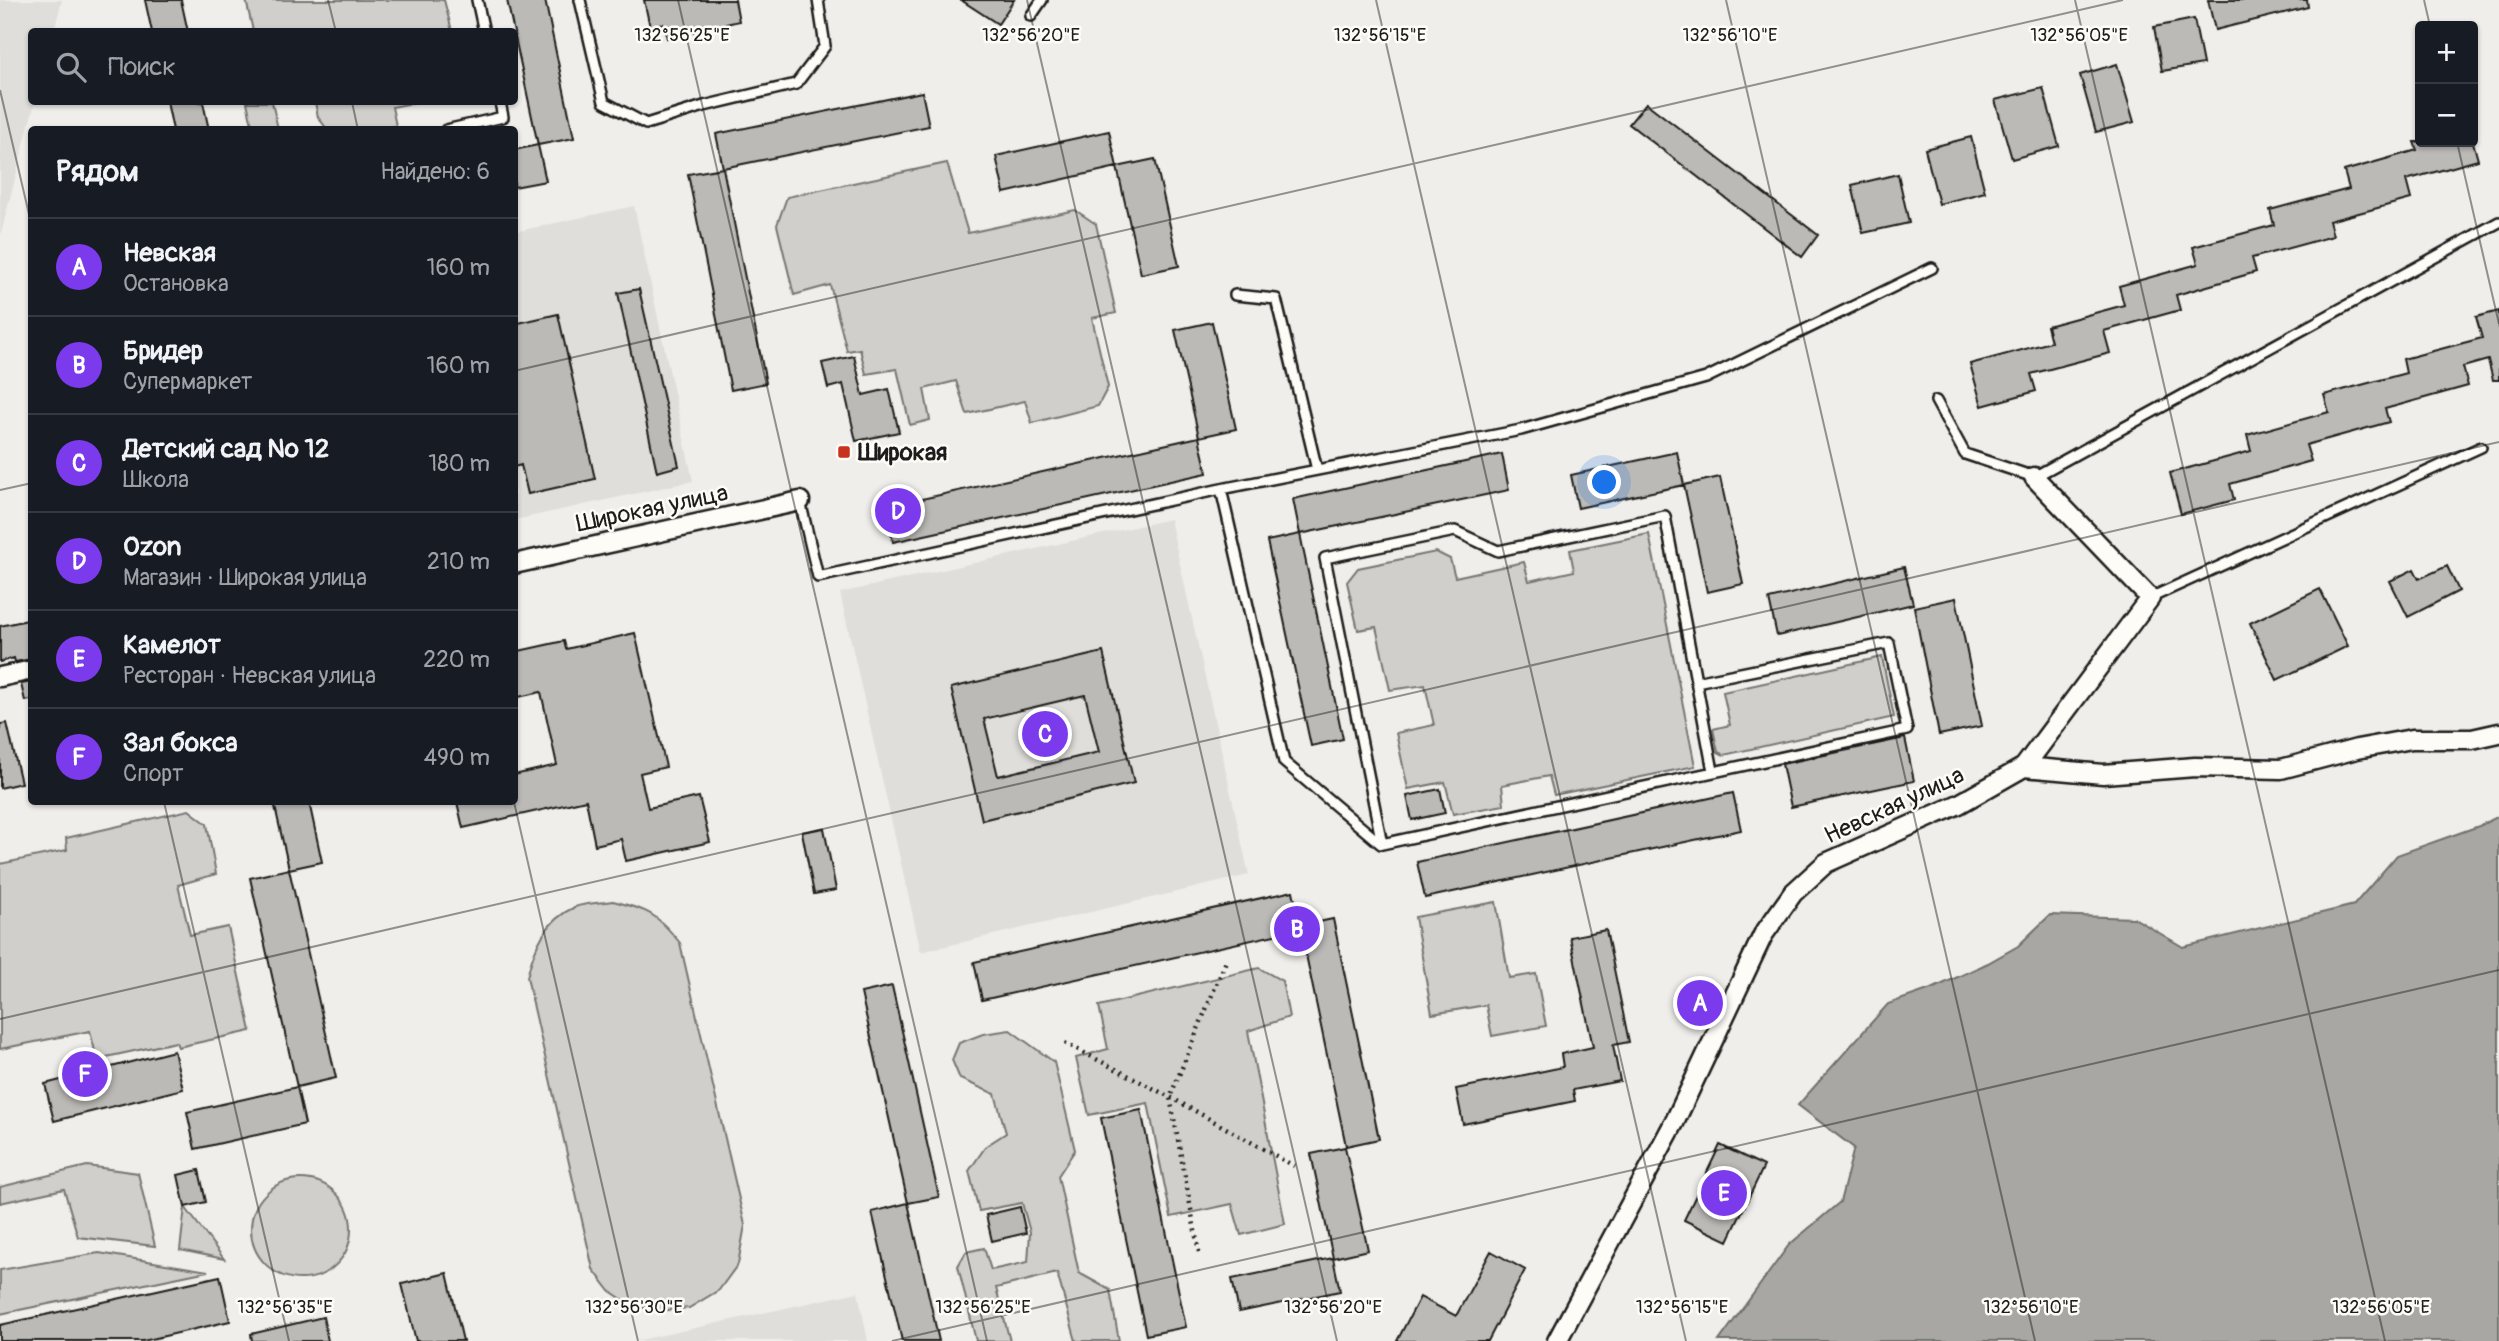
<!DOCTYPE html>
<html lang="ru">
<meta charset="utf-8">
<style>
body{margin:0;font-family:Pangolin,sans-serif;background:#20242c;color:#f1f3f6}
.controls{position:absolute;right:21px;top:21px;display:grid;overflow:hidden;border-radius:7px;box-shadow:0 2px 5px #0004}
.controls button{width:63px;height:63px;display:grid;place-items:center;padding:0;border:0;border-bottom:2px solid #363941;background:#171b24;color:#f1f3f6;font:35px sans-serif}
.you{position:absolute;left:1605px;top:483px;width:24px;height:24px;margin:-18px;border:5px solid #fff;border-radius:50%;background:#1a73e8;box-shadow:0 0 0 10px #1a73e833}
.badge{display:grid;place-items:center;width:46px;height:46px;border-radius:50%;background:#7c3aed;color:#fff;font-size:23px;font-weight:700}
.pin{position:absolute;translate:-50% -50%;border:4px solid #fff;box-shadow:0 2px 7px #0006}
.list{margin:0;padding:0;list-style:none}
h2{display:flex;justify-content:space-between;align-items:center;height:91px;margin:0;padding:0 28px;font-size:30px}
h2 small{font-size:23px;font-weight:400;color:#9ea1a6}
.list li{display:grid;grid-template-columns:46px 1fr auto;gap:21px;align-items:center;box-sizing:border-box;height:98px;padding:0 28px;border-top:2px solid #363941}
.list b{display:block;font-size:26px;white-space:nowrap}
.list p{margin:0;font-size:23px;white-space:nowrap;color:#9ea1a6}
.list em{font-size:23px;font-style:normal;color:#9ea1a6}
.icon{flex:none;width:38px;height:38px;fill:none;stroke:currentColor;stroke-width:2;stroke-linecap:round;stroke-linejoin:round}
.map{position:relative;flex:none;width:2499px;height:1341px;overflow:hidden}
.search{position:absolute;background:#171b24;box-shadow:0 2px 5px #0004;left:28px;top:28px;width:490px;height:77px;display:flex;align-items:center;gap:18px;box-sizing:border-box;padding:0 24px;border-radius:7px;color:#9ea1a6;font-size:26px}
.panel{position:absolute;background:#171b24;box-shadow:0 2px 5px #0004;left:28px;top:126px;width:490px;height:679px;border-radius:7px}
.map>svg:first-child{display:block}
.built{fill:#e0deda}
.green{fill:#d0cfcc;stroke:#767674;stroke-width:2}
.water{fill:#a8a7a3;stroke:#706f6d;stroke-width:2}
.building{fill:#bbbab6;stroke:#1c1c1c;stroke-width:2;fill-rule:evenodd}
.lines{fill:none;stroke-linecap:round;stroke-linejoin:round}
.service-casing{stroke:#1c1c1c;stroke-width:14}
.minor-casing{stroke:#1c1c1c;stroke-width:23}
.path{stroke:#1c1c1c;stroke-width:4.5;stroke-dasharray:2 5;stroke-linecap:butt}
.service{stroke:#fdfcf7;stroke-width:9}
.minor{stroke:#fdfcf7;stroke-width:18}
.ticks{fill:none;stroke:#1c1c1c;stroke-width:2;stroke-opacity:0.45}
.poi-dot{fill:#c8321e;stroke:#fdfcf7;stroke-width:2.5}
.labels{text-anchor:middle;stroke-width:5;stroke-linejoin:round;paint-order:stroke}
.poi-label{font-size:24px;font-weight:bold;fill:#1c1c1c;stroke:#fdfcf7;text-anchor:start}
.street-label{font-size:24px;fill:#1c1c1c;stroke:#fdfcf7}
.ticks-label{font-size:18px;text-anchor:middle;fill:#1c1c1c;stroke:#fdfcf7;stroke-width:5;stroke-linejoin:round;paint-order:stroke}
</style>
<div class="map">
<svg width="2499" height="1341" viewBox="0 0 2499 1341">
<rect width="100%" height="100%" fill="#f0eeea"/>
<filter id="ink" filterUnits="userSpaceOnUse"><feTurbulence type="fractalNoise" baseFrequency=".0143" numOctaves="2"/><feDisplacementMap in="SourceGraphic" scale="14" xChannelSelector="R" yChannelSelector="G"/><feConvolveMatrix kernelMatrix="1 2 1 2 8 2 1 2 1" color-interpolation-filters="sRGB"/></filter>
<g filter="url(#ink)">
<path class="built" d="M0 0H62L54 31 32 32V102H35L0 237Z
M634 206 693 481 515 520 514 232Z
M1170 519 1249 875 921 952 840 593Z
M858 1292 868 1341H636Z"/>
<path class="green" d="M246 0H444L452 31H253Z
M247 102H272L278 129H253Z
M315 102H418L392 107 396 126 377 129H327L318 117Z
M947 163 968 233 1075 210 1096 224 1116 313 1092 318 1108 387 1098 406 1032 423 1025 401 967 414 956 381 924 389 930 420 910 425 897 369 866 374 860 349 847 351 830 285 794 295 777 225 787 197Z
M1649 534 1695 766 1554 795 1549 776 1502 785 1504 805 1453 814 1445 782 1408 789 1396 733 1434 725 1425 685 1390 690 1376 627 1358 630 1347 582 1358 568 1436 552 1450 559 1455 577 1524 562 1529 581 1574 571 1570 550Z
M1882 657 1894 717 1724 755 1718 752 1713 729 1730 725 1723 692Z
M189 810 207 824 216 874 178 885 190 935 228 927 251 1031 178 1047 176 1042 97 1059 90 1031 0 1049V864L67 850 66 838Z
M613 901C649 910 657 914 680 943L745 1225 738 1264 719 1290 689 1308 658 1311 631 1305 610 1291 593 1269 527 977C534 948 545 920 575 907 586 903 601 903 613 901Z
M1496 902 1509 978 1536 974 1546 1026 1492 1036 1486 1005 1432 1014 1415 917Z
M1259 968 1282 981 1289 1017 1248 1031 1285 1224 1241 1235 1232 1204 1171 1217 1148 1103 1089 1115 1076 1058 1108 1049 1099 1006Z
M1010 1030 1054 1062 1075 1150 1058 1176 1079 1273 1110 1290 1119 1341H1076L1057 1273 996 1288 1010 1341H976L958 1266 966 1252 984 1248 991 1270 1028 1262 1030 1232 1022 1203 979 1211 969 1171 986 1146 1006 1133 995 1094 960 1079 952 1060 959 1043 983 1034Z
M87 1166 138 1173 155 1246 78 1237 64 1189 0 1203V1187Z
M251 1229a50 50 0 1 1 100 0a50 50 0 1 1-100 0Z
M185 1207 224 1259 180 1250Z
M99 1253 208 1271 0 1314V1270Z"/>
<path class="water" d="M2499 816V1341H1719L1789 1245 1840 1202 1854 1148 1798 1105 1888 1004 1934 988 1988 963 2018 946 2050 915 2134 918 2183 947 2354 905 2397 855 2479 826Z"/>
<path class="building" d="M145 0H181L188 32H152Z
M507 0H545L574 138 538 145Z
M644 0H735L739 21 667 38 663 24 650 27Z
M961 0H1014L998 24Z
M2208 0H2307L2308 7 2215 30Z
M2194 19 2203 64 2162 71 2154 27Z
M2117 64 2134 122 2096 132 2080 75Z
M2043 88 2059 146 2012 159 1995 100Z
M922 92 929 126 723 168 716 134Z
M167 102H203L209 130H173Z
M1646 103 1818 235 1802 257 1629 124Z
M1109 131 1117 167 1004 193 996 156Z
M1971 137 1985 192 1939 204 1925 149Z
M2414 142H2473L2478 160 2406 180 2411 199 2329 221 2333 236 2252 258 2256 272 2176 295 2180 310 2104 331 2110 353 2031 374 2036 391 1982 406 1970 364 2051 342 2047 326 2124 305 2119 286 2198 264 2193 247 2274 225 2270 210 2349 189 2344 171 2417 150Z
M538 145 546 181 514 187V150Z
M1155 159 1179 266 1141 274 1117 167Z
M723 168 766 383 731 390 688 174Z
M1898 174 1909 223 1863 233 1852 185Z
M639 289 679 466 657 472 618 293Z
M2499 311V380H2493L2488 360 2463 367 2468 386 2385 409 2389 422 2306 445 2311 461 2230 484 2234 500 2181 514 2170 473 2251 451 2247 435 2329 412 2324 395 2406 373 2403 359 2482 338 2476 317Z
M558 314 595 479 528 494 521 465 514 467V324Z
M1212 322 1236 429 1199 437 1175 330Z
M854 356 863 395 889 389 899 432 856 441 843 384 828 388 822 363Z
M1199 437 1207 473 893 542 886 507Z
M1677 452 1684 485 1578 508 1571 475Z
M1502 454 1509 490 1300 534 1293 499Z
M1720 477 1743 584 1707 592 1684 485Z
M1300 534 1343 739 1311 746 1267 541Z
M2447 566 2459 591 2408 617 2390 581 2414 569 2419 579Z
M1904 567 1913 604 1777 636 1769 599Z
M2320 589 2348 646 2277 680 2250 623Z
M1956 598 1982 726 1939 735 1914 607Z
M32 619V659L15 662 14 658 0 662V626Z
M635 633 666 767 640 773 648 808 699 797 710 842 626 861 621 839 595 845 586 800 463 828 457 802H514V775L557 765 541 692 514 698V652L564 641 566 649Z
M1103 652 1134 783 982 820 951 688ZM1085 695 1099 752 998 776 984 719Z
M32 682V700L25 701 21 684Z
M7 723 21 783 0 788V724Z
M1905 738 1914 781 1791 807 1782 764Z
M1440 789 1445 813 1412 820 1407 796Z
M1733 793 1741 830 1425 898 1417 862Z
M274 802H309L322 862 289 869Z
M824 828 836 890 814 894 802 832Z
M289 869 336 1078 297 1087 250 878Z
M1293 891 1301 929 982 1000 974 962Z
M1333 919 1379 1139 1346 1146 1300 926Z
M1606 930 1629 1042 1613 1045 1620 1081 1573 1090 1575 1101 1463 1124 1456 1089 1563 1067 1561 1054 1593 1047 1570 937Z
M892 986 939 1197 908 1203 861 993Z
M174 1051 183 1089 54 1121 45 1084Z
M297 1087 305 1124 195 1149 187 1112Z
M1141 1110 1186 1327 1146 1335 1101 1118Z
M1720 1145 1764 1166 1728 1241 1684 1220Z
M1345 1147 1368 1250 1333 1258 1311 1154Z
M199 1170 206 1202 185 1207 178 1175Z
M908 1203 939 1341H902L872 1212Z
M1020 1207 1026 1233 992 1241 986 1215Z
M1491 1251 1525 1270 1488 1341H1397L1420 1297 1456 1316Z
M1333 1258 1340 1291 1239 1312 1232 1279Z
M447 1273 463 1341H416L402 1284Z
M220 1276 230 1321 143 1341H0V1325Z
M323 1317 328 1341H252L251 1334Z"/>
<g class="lines">
<g class="service-casing">
<path id="service" d="M477 0 484 32
M580 0 604 102 646 124 704 106 796 84 825 46 818 0
M1031 16 1042 0
M446 130 503 117 500 102
M1235 295 1276 299 1317 470
M1936 401 1965 454 2034 477 2499 222
M1221 489 1284 762 1381 844
M800 501 818 577 1221 489 1521 430 1706 378 1932 268
M2150 598 2481 447
M1382 844 1325 558 1455 531 1498 551 1665 516 1713 771
M1382 844 1907 730 1889 643 1696 682"/>
</g>
<g class="minor-casing">
<path id="minor" d="M514 564 800 501
M0 677 32 670
M2024 767 2103 774 2195 767 2281 769 2357 749 2412 739H2472L2499 733
M1557 1341 1675 1121 1763 935 1793 893 1826 863 1959 804 2024 767 2150 598 2034 477"/>
</g>
<path class="path" d="M1065 1043 1170 1097 1294 1166
M1199 1252 1170 1097 1226 961"/>
<use href="#service" class="service"/>
<use href="#minor" class="minor"/>
</g>
</g>
<path class="ticks" d="M328 0 336 32M678 0 987 1341M1027 0 1337 1341M1376 0 1686 1341M1726 0 2035 1341M2075 0 2385 1341M2424 0 2430 26M0 90 32 227M352 102 358 130M2457 142 2499 324M514 371 2123 0M0 490 32 483M164 802 289 1341M514 802 638 1341M0 1019 2499 442M892 1341 2499 970"/>
<rect class="poi-dot" x="837" y="445" width="14" height="14" rx="3.5"/>
<g class="labels">
<g class="poi-label">
<text x="858" y="460">Широкая</text>
</g>
<g class="street-label">
<text transform="translate(652 508) rotate(-12)" y="8">Широкая улица</text>
<text transform="translate(1894 805) rotate(-25)" y="8">Невская улица</text>
</g>
</g>
<g class="ticks-label">
<text x="682" y="41">132°56'25"E</text>
<text x="1031" y="41">132°56'20"E</text>
<text x="1380" y="41">132°56'15"E</text>
<text x="1730" y="41">132°56'10"E</text>
<text x="2079" y="41">132°56'05"E</text>
<text x="285" y="1313">132°56'35"E</text>
<text x="634" y="1313">132°56'30"E</text>
<text x="983" y="1313">132°56'25"E</text>
<text x="1333" y="1313">132°56'20"E</text>
<text x="1682" y="1313">132°56'15"E</text>
<text x="2031" y="1313">132°56'10"E</text>
<text x="2381" y="1313">132°56'05"E</text>
</g>
</svg>
<div class="controls">
<button>+</button>
<button>−</button>
</div>
<div class="you"></div>
<div class="pin badge" style="left:1700px;top:1003px">A</div>
<div class="pin badge" style="left:1297px;top:929px">B</div>
<div class="pin badge" style="left:1045px;top:734px">C</div>
<div class="pin badge" style="left:898px;top:511px">D</div>
<div class="pin badge" style="left:1724px;top:1193px">E</div>
<div class="pin badge" style="left:85px;top:1074px">F</div>
<div class="search"><svg class="icon" aria-label="search" viewBox="0 0 24 24"><circle cx="10" cy="10" r="6"/><path d="M15 15l6 6"/></svg>Поиск</div>
<section class="panel">
<h2>Рядом<small>Найдено: 6</small></h2>
<ul class="list">
<li><span class="badge">A</span><div><b>Невская</b><p>Остановка</p></div><em>160 m</em></li>
<li><span class="badge">B</span><div><b>Бридер</b><p>Супермаркет</p></div><em>160 m</em></li>
<li><span class="badge">C</span><div><b>Детский сад № 12</b><p>Школа</p></div><em>180 m</em></li>
<li><span class="badge">D</span><div><b>Ozon</b><p>Магазин · Широкая улица</p></div><em>210 m</em></li>
<li><span class="badge">E</span><div><b>Камелот</b><p>Ресторан · Невская улица</p></div><em>220 m</em></li>
<li><span class="badge">F</span><div><b>Зал бокса</b><p>Спорт</p></div><em>490 m</em></li>
</ul>
</section>
</div>
